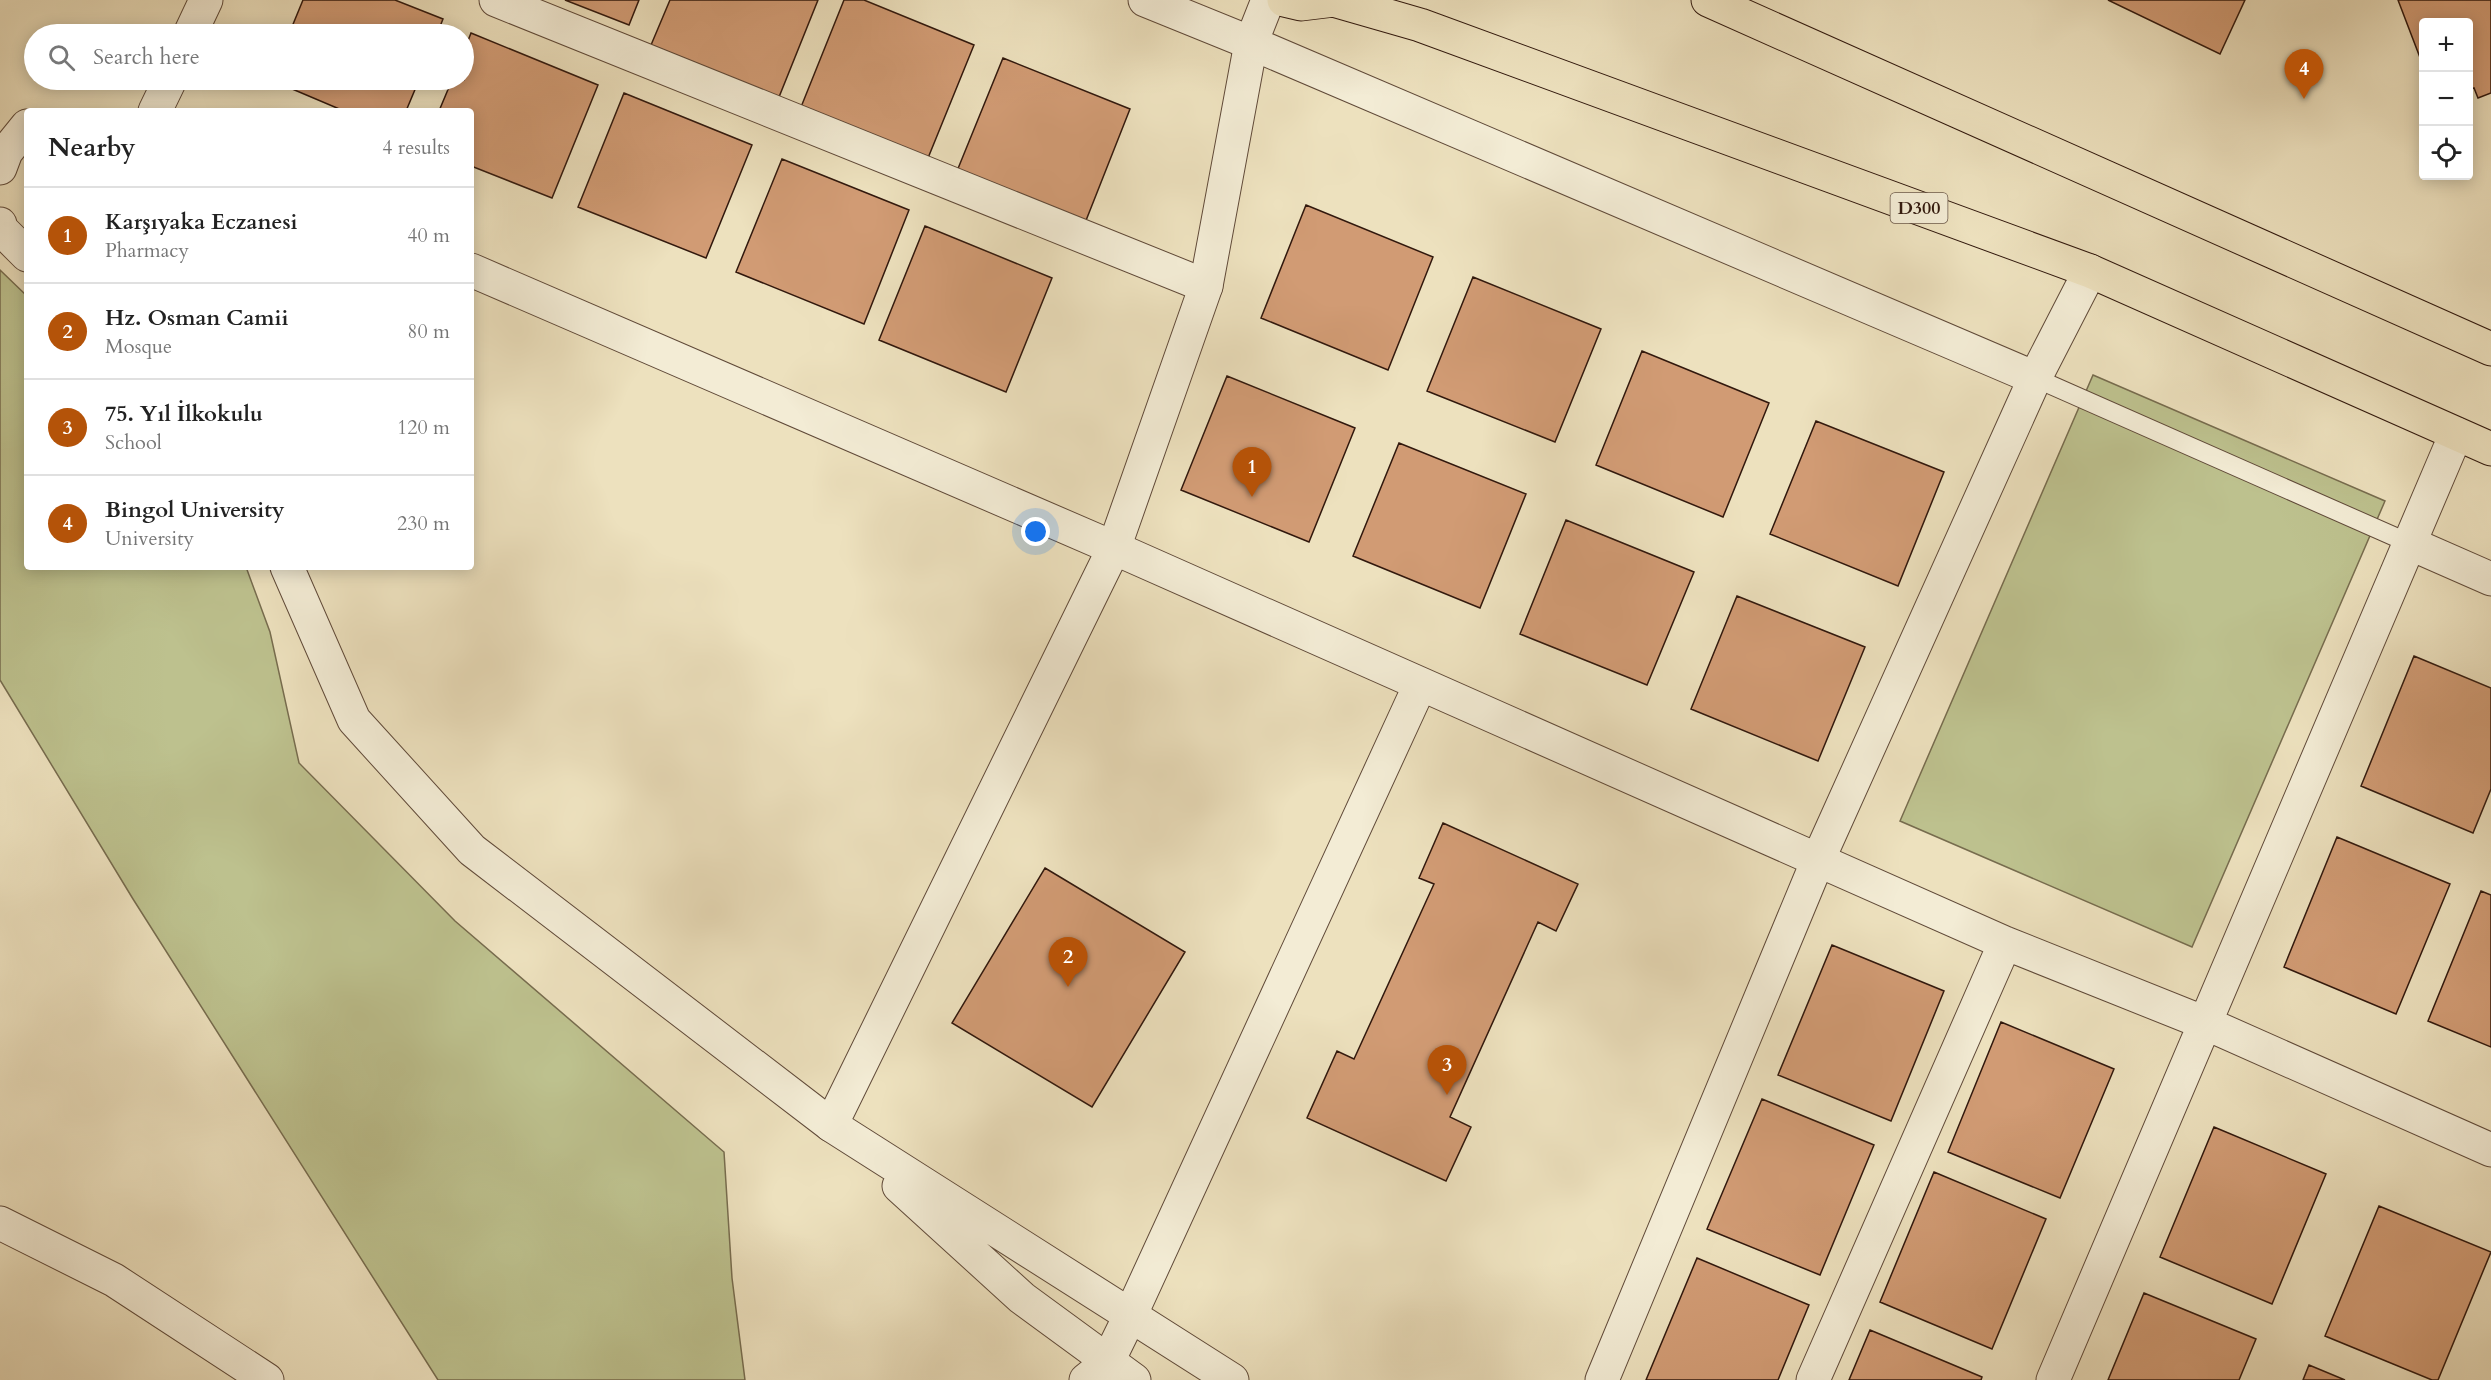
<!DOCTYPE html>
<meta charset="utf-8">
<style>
body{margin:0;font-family:Cardo,serif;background:#f6f6f6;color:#222}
.controls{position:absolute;right:18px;top:18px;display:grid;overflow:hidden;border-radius:6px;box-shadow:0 3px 15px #0003}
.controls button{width:54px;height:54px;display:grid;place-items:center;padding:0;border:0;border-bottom:2px solid #e0e0e0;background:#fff;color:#222;font:30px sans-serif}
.you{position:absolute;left:1036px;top:532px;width:21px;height:21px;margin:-15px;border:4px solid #fff;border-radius:50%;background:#1a73e8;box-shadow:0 0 0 9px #1a73e833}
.badge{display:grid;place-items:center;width:39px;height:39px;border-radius:50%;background:#b45309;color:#fff;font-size:20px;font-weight:700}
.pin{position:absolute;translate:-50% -50px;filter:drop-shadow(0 2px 3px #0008)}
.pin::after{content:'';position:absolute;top:32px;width:21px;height:18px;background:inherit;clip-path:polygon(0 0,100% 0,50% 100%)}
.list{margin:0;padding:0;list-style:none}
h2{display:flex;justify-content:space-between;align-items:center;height:78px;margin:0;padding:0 24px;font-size:26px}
h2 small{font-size:20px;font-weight:400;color:#767676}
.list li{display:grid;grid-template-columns:39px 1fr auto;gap:18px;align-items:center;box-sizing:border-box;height:96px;padding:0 24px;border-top:2px solid #e0e0e0}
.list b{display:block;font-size:22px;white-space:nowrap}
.list p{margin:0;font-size:20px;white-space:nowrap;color:#767676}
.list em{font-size:20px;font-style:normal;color:#767676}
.icon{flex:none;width:33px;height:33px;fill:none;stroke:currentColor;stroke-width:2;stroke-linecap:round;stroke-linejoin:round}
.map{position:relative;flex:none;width:2491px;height:1380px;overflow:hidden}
.search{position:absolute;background:#fff;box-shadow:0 3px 15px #0003;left:24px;top:24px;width:450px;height:66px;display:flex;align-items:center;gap:15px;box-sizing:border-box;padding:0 21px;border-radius:33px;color:#767676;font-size:22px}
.panel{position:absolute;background:#fff;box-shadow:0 3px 15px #0003;left:24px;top:108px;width:450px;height:462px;border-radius:6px}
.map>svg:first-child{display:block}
.green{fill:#bdc18e;stroke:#776c4e;stroke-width:1.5}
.building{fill:#d19b74;stroke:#31180d;stroke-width:1.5}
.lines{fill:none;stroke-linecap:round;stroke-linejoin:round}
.service-casing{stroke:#604a39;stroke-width:20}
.minor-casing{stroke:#604a39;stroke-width:35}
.tertiary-casing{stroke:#604a39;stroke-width:35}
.trunk-casing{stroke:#31180d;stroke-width:35}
.service{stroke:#f3ecd5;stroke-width:18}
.minor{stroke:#f3ecd5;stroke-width:33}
.tertiary{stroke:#f3ecd5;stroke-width:33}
.trunk{stroke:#ede1be;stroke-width:33}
.labels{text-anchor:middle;stroke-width:4.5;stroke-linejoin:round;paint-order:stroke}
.shield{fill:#f3ecd5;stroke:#6b5849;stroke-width:1.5}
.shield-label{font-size:18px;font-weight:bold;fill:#31180d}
</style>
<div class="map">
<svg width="2491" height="1380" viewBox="0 0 2491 1380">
<rect width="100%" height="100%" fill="#ede1be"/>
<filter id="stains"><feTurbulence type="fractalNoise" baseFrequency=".00333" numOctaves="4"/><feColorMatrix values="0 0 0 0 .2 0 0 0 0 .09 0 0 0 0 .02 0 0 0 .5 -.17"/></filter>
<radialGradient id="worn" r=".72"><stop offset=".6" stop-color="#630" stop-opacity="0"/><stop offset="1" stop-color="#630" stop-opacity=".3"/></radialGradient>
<path class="green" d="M0 270 27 296V567H246L270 632 299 763 455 921 724 1152 732 1278 745 1380H438L133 899 0 680Z
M2093 375 2385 501 2192 947 1900 821Z"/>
<path class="building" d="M303 0H395L443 19 437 34H289Z
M565 0H639L629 25Z
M670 0H818L779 97 651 45Z
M844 0H864L974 45 928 158 801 107Z
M2108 0H2245L2220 54Z
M2398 0H2491V93L2478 98 2474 88 2468 90V22H2424V68Z
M471 33 598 85 552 198 471 166V111H439L452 80H464V51Z
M1003 58 1130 109 1085 223 957 171Z
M271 80H419L406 111H344Z
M624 93 752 145 706 258 578 207Z
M782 159 909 210 864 324 736 272Z
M1306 205 1433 257 1388 370 1261 318Z
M925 226 1052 278 1006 392 879 340Z
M1473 277 1601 329 1555 442 1427 391Z
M1642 351 1769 403 1723 517 1596 465Z
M1227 376 1355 428 1309 542 1181 490Z
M1816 421 1944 472 1898 586 1770 534Z
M1399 443 1526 494 1480 608 1353 556Z
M1566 520 1694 572 1647 685 1520 634Z
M1737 596 1865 647 1818 761 1691 709Z
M2414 656 2491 688V789L2473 833 2361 786Z
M1443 823 1578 884 1556 931 1538 922 1450 1117 1471 1127 1446 1181 1307 1118 1337 1051 1354 1059 1434 884 1419 878Z
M2337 837 2450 884 2396 1014 2284 967Z
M1045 868 1185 952 1092 1107 952 1023Z
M2481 891 2491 895V1047L2428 1021Z
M1832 945 1944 991 1891 1121 1778 1075Z
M2001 1022 2114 1069 2060 1198 1948 1152Z
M1762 1099 1874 1145 1820 1275 1707 1229Z
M2214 1127 2326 1174 2272 1304 2160 1257Z
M1934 1172 2046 1219 1992 1349 1880 1302Z
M2379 1206 2491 1252 2438 1380H2432L2325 1336Z
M1697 1258 1809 1305 1778 1380H1646Z
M2144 1293 2256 1339 2239 1380H2108Z
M1870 1330 1982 1377 1981 1380H1849Z
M2309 1365 2345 1380H2303Z"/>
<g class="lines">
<g class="service-casing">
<path id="service" d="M2035 378 2409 543"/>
</g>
<g class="minor-casing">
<path id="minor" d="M496 0 1206 286
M1145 0 1251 43 2035 378
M190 34 206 0
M155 111 170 80
M0 168 6 152 27 126
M0 224V228L27 255
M471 270 1114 548 2005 943 2205 1023 2491 1150
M2409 543 2491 579
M287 567 354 720 472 850 831 1125
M0 1223 114 1280 267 1380
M1086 1380 1107 1363 1130 1316 1420 685
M1602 1380 1818 860 2035 378 2090 271
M1813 1380 2005 943
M2053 1380 2456 434"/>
</g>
<g class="tertiary-casing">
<path id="tertiary" d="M831 1125 1114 548 1206 286 1251 43 1268 0
M831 1125 1232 1380
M899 1186 1022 1298 1134 1380"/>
</g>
<g class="trunk-casing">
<path id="trunk" d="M1284 0 1301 4 1334 0
M1333 0 1420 25 2090 271 2491 449
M1708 0 2491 349"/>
</g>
<use href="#service" class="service"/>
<use href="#minor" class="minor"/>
<use href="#tertiary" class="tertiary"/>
<use href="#trunk" class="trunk"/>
</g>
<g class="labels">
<rect class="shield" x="1890.5" y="193" width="57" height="30" rx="4.5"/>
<g class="shield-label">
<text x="1919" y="214">D300</text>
</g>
</g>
<rect width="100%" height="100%" filter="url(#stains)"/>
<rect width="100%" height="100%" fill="url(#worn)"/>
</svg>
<div class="controls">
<button>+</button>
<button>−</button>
<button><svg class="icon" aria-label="locate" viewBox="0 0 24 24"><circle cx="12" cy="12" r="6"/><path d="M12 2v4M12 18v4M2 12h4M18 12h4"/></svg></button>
</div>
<div class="you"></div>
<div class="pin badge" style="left:1252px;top:497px">1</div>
<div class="pin badge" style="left:1068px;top:987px">2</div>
<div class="pin badge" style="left:1447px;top:1095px">3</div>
<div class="pin badge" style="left:2304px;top:99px">4</div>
<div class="search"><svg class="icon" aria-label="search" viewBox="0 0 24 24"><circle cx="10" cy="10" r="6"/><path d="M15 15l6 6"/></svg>Search here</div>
<section class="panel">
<h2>Nearby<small>4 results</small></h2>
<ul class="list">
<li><span class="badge">1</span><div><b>Karşıyaka Eczanesi</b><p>Pharmacy</p></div><em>40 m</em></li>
<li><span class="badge">2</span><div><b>Hz. Osman Camii</b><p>Mosque</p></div><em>80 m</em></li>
<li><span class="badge">3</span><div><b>75. Yıl İlkokulu</b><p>School</p></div><em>120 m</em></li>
<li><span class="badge">4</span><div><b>Bingol University</b><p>University</p></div><em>230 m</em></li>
</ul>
</section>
</div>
